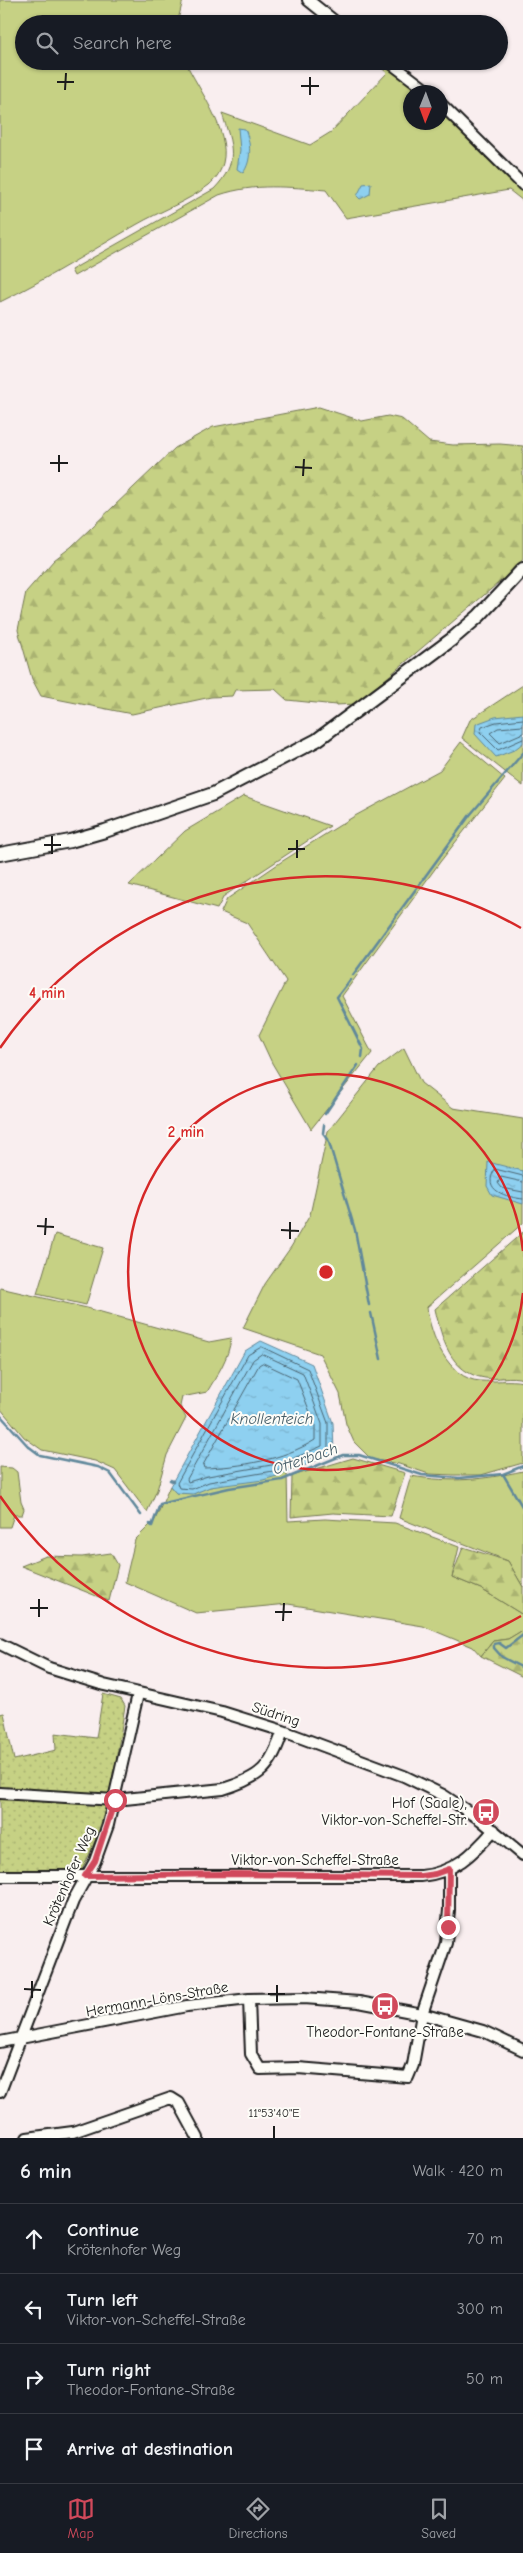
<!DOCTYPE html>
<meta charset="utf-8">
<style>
body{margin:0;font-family:"Comic Neue",sans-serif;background:#242831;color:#f1f3f6}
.compass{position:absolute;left:403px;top:85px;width:45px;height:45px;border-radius:50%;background:#171b24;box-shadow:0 1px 4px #0004;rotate:181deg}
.stop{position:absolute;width:15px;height:15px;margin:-11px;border:4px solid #d1495b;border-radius:50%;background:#fff}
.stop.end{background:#d1495b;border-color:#fff;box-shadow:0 1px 5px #0008}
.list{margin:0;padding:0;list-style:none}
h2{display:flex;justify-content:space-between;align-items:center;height:65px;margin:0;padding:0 20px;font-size:21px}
h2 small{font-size:16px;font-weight:400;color:#9ea1a6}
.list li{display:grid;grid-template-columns:32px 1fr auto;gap:15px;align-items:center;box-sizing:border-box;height:70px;padding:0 20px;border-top:1px solid #363941}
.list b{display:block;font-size:19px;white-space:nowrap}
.list p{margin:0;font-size:16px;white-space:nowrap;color:#9ea1a6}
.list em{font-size:16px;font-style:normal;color:#9ea1a6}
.icon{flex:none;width:28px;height:28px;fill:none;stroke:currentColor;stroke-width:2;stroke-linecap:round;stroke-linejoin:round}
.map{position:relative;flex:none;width:523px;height:2138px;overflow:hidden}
.search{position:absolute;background:#171b24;box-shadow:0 1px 4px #0004;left:15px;right:15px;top:15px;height:55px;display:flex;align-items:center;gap:12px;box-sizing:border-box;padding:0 18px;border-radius:28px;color:#9ea1a6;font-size:19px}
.sheet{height:345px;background:#171b24}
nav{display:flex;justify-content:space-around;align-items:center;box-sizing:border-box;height:70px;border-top:1px solid #363941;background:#171b24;font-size:14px;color:#9ea1a6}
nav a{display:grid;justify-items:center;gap:2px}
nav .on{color:#d1495b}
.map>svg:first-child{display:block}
.green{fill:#c6d184;stroke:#717650}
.forest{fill:url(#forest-firs);stroke:#717650}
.park{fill:url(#park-dots);stroke:#717650}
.water{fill:url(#water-ripples);stroke:#60889b}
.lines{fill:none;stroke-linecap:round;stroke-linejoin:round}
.shore{stroke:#4a6471;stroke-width:1}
.stream{stroke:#60889b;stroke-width:2.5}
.minor-casing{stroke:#1c1c1c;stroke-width:14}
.major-casing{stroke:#1c1c1c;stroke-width:16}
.minor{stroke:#fdfcf7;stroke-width:10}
.major{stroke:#fdfcf7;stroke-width:12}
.route{stroke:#d1495b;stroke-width:6}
.ticks{fill:none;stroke:#1c1c1c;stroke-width:2}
.ring{fill:none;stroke:#d62828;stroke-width:2.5}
.labels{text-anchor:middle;stroke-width:4;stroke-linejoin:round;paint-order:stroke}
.street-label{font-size:15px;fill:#1c1c1c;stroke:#fdfcf7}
.poi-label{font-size:15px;fill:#1c1c1c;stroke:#fdfcf7;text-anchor:end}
.water-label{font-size:16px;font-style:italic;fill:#445b66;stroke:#fdfcf7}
.ticks-label{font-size:12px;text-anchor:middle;fill:#1c1c1c;stroke:#fdfcf7;stroke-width:4;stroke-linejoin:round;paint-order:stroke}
.centre{fill:#d62828;stroke:#fdfcf7;stroke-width:2.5}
.ring-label{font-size:15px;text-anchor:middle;font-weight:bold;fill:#d62828;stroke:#fdfcf7;stroke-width:4;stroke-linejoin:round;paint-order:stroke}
</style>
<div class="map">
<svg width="523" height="2138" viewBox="0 0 523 2138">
<defs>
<pattern id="forest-firs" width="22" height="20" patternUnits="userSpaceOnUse" patternTransform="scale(1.25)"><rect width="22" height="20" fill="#c6d184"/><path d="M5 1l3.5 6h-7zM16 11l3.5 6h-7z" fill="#aab371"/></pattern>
<pattern id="park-dots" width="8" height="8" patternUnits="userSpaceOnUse" patternTransform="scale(1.25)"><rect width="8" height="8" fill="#c6d184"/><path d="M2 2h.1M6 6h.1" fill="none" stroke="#aab371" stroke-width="1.8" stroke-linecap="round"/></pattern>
<pattern id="water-ripples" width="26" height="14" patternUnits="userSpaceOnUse" patternTransform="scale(1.25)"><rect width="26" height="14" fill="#8ed0f0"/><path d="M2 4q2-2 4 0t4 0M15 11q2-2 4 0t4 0" fill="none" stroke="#7ab2cd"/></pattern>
</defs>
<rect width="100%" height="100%" fill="#f9eeef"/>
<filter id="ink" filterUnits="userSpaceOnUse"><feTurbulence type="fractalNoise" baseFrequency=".02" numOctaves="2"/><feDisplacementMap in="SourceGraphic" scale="10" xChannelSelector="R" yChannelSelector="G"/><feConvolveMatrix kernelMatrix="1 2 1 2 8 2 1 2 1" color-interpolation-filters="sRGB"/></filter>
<g filter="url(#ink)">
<path class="green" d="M0 0H183L177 24H24V61H185C198 89 231 131 223 163 221 171 216 179 209 185 187 202 160 211 136 225 91 251 47 279 0 302Z
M374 61H382L423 92H410V122H440L441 107 523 190V201L509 190 346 218 326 190C288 187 255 183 219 195L74 276 71 270 214 189C240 162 232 146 222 113L310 145 331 132 387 73Z
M523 685V786L462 738 470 720Z
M461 742 505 779 440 862 342 996 372 1053 311 1129 272 1063 259 1035 286 981 247 923 221 912 227 899 281 862 353 817 440 770Z
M244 796 330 826 224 896 217 909 129 885 185 831Z
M404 1048 421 1083 453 1108 523 1119V1223L427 1307C430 1335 448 1379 480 1381 494 1382 509 1379 523 1382V1463L481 1475H454L429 1474 399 1464 371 1459 354 1442 346 1424 340 1394 320 1354 243 1328 265 1284 291 1247 310 1215 328 1131 379 1067Z
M55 1234 103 1248 86 1305 37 1294Z
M0 1288 87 1308 209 1342 231 1338C229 1358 217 1375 207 1392L182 1397 180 1406 186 1418 167 1455 157 1490 147 1512 115 1470 95 1461 42 1450 24 1437 0 1408Z
M0 1467 12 1468 17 1472 21 1502 24 1509 22 1515H14L10 1527H0Z
M523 1471V1587L508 1561 399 1518 411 1476C453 1483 481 1480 523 1471Z
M287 1473 288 1521 325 1519 395 1523 459 1547 452 1577 481 1589 523 1615V1630L508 1639 493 1641 481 1656 473 1647 423 1626 288 1604 196 1613 125 1582 135 1540 155 1520 170 1486 176 1493C193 1494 195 1491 210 1487 236 1481 262 1480 287 1473Z"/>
<path class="forest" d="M319 407 362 421 388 416 402 419 429 442 453 445 500 444 523 446V559L517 567 356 704 336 705 287 700 275 689 235 690 232 696 211 697 132 714 41 696 32 679 18 630 26 592 54 560 71 547 175 448 213 427Z
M523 1232V1379C510 1375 498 1380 485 1378 450 1373 442 1339 435 1309Z
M353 1458 405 1473 391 1516 333 1513 291 1517 292 1476Z
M463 1547 508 1561 523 1587V1615L481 1589 452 1577Z
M111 1553 118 1565 109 1601 21 1566 46 1556 82 1557Z
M523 1630V1677L481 1656 493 1641 508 1639Z"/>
<path class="park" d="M103 1694 121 1699 125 1706C116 1760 108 1823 81 1871H0V1714L4 1713 14 1760 56 1750 55 1733 96 1738Z"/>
<path class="water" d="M238 128 245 129C251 142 252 161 243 173L237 169 240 150Z
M371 183 370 194 360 199 357 196 363 184Z
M523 714V743L514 750 496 757 475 734 476 724 495 717Z
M488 1162 523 1171V1204L492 1195 487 1186Z
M261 1341 312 1364 333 1423 334 1453 287 1473 263 1480 210 1487 193 1494 176 1493 170 1486 173 1481 245 1351Z"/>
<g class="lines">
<path class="shore" d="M523 719 496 722 482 727 480 732 498 750 523 739
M523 726 498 728 490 733 500 743 523 733
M523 1176 495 1169C481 1191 507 1197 523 1199
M523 1182 501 1177 498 1183 502 1188 523 1192
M262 1347 308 1369 328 1423V1450L285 1469 209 1482 192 1489 179 1488 177 1483 248 1355Z
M262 1354 303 1373 322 1424V1446L283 1463 208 1476 188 1482 187 1479 253 1360Z
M263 1363 297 1379 315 1425V1440C283 1460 240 1467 204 1468L203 1465 259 1365Z"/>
<path class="stream" d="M353 975 470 815 523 753
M350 980 337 997 363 1049 362 1057
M325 1114 358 1065
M324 1125 323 1133 328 1139 355 1230 369 1305
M371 1313 381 1359
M0 1415 28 1446 40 1455 98 1467 110 1473 141 1515
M503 1474 523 1466
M170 1480 173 1481
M150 1524 152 1526 160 1504 229 1488 282 1480 343 1455H359L422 1475 459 1478 503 1474 523 1508
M523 1635 506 1648 499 1643 494 1644V1648L502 1657 523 1668"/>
<g class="minor-casing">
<path id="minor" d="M308 0 338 24
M388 61 429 92
M440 103 523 185
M0 1644 49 1668 104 1685 222 1712 283 1731 404 1776 443 1795 481 1820 523 1855
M0 1793 115 1800 223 1789C262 1777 270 1768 283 1731
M0 1876H421C454 1873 473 1854 494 1830
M249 1999 251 2054 260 2069 298 2068 408 2077 413 2065 422 2014 446 1943 449 1910V1869
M0 2042 187 2006 249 1999 304 1998 359 2002 422 2014 483 2031 523 2050
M0 2092 73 1901 95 1861 108 1825 138 1694
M27 2138 73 2132 171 2098 179 2103 198 2138"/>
</g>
<g class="major-casing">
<path id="major" d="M0 854 70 841 105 831 213 794 317 740 451 640 479 616 523 569"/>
</g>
<use href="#minor" class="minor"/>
<use href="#major" class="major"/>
</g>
</g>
<g class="lines" filter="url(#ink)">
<path class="route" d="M115 1800 95 1861 85 1876 228 1874 421 1876 435 1874 449 1869 448 1927"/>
</g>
<path class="ticks" d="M57 82H74M301 86H319M65 90 66 73M310 95V77M50 463H68M295 467 312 468M59 472V455M303 476 304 459M44 845H61M288 849H305M52 854V836M297 858V840M37 1226 54 1227M281 1230 299 1231M45 1235 46 1218M290 1239V1222M30 1608H48M275 1612H292M39 1617V1599M283 1621 284 1603M24 1989 41 1990M268 1994H285M32 1998V1981M277 2002V1985M274 2138V2126"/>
<g class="ring">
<path d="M523 1293A198 198 0 1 1 523 1251"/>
<path d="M521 1616A395 395 0 0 1 0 1496M0 1048A395 395 0 0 1 521 928"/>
</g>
<defs>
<g id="bus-disc" transform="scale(1.4375)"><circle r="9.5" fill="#d1495b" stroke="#fdfcf7"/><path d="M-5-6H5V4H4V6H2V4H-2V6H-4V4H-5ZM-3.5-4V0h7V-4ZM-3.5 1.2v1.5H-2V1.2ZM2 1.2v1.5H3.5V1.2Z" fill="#fff"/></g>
</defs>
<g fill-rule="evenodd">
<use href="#bus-disc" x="486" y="1812"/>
<use href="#bus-disc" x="385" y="2006"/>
</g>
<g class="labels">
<g class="street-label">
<text transform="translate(276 1714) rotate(18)" y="5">Südring</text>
<text x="315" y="1865">Viktor-von-Scheffel-Straße</text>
<text transform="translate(69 1876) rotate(-66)" y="5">Krötenhofer Weg</text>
<text transform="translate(157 1999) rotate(-10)" y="5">Hermann-Löns-Straße</text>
</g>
<g class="poi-label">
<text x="467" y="1808">Hof (Saale),<tspan x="467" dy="17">Viktor-von-Scheffel-Str.</tspan></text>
<text x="385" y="2037" text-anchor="middle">Theodor-Fontane-Straße</text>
</g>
<g class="water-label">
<text x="272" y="1424">Knollenteich</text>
<text transform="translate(305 1458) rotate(-19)" y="6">Otterbach</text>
</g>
</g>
<g class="ticks-label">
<text x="274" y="2117">11°53'40"E</text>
</g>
<circle cx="326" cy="1272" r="8" class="centre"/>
<g class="ring-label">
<text x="47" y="998">4 min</text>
<text x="186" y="1137">2 min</text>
</g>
</svg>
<svg class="compass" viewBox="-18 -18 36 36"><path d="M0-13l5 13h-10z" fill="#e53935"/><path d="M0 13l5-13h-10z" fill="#9ea1a6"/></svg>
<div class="stop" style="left:115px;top:1800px"></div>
<div class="stop end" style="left:448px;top:1927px"></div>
<div class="search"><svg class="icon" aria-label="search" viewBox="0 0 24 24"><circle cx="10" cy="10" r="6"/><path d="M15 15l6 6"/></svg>Search here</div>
</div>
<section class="sheet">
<h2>6 min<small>Walk · 420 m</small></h2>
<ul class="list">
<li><svg class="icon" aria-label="ahead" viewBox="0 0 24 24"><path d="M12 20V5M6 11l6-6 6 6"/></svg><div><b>Continue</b><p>Krötenhofer Weg</p></div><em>70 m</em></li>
<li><svg class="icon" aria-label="left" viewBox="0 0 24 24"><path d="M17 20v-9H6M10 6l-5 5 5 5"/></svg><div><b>Turn left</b><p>Viktor-von-Scheffel-Straße</p></div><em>300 m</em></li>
<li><svg class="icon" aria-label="right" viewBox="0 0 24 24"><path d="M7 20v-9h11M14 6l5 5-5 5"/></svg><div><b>Turn right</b><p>Theodor-Fontane-Straße</p></div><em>50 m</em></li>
<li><svg class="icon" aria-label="arrive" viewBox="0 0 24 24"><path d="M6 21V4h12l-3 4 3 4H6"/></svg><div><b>Arrive at destination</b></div></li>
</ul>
</section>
<nav>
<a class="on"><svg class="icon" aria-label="map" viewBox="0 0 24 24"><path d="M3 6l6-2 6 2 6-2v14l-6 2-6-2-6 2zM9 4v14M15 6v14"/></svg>Map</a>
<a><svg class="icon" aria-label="directions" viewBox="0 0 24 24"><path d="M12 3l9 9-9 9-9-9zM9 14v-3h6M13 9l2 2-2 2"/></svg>Directions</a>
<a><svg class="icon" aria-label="saved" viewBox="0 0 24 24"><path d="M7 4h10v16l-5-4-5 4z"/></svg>Saved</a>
</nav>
